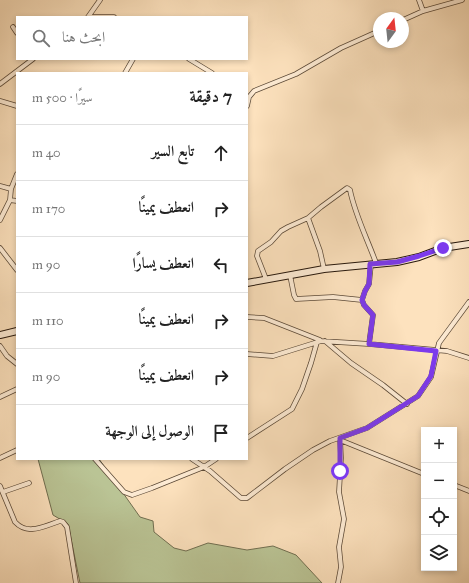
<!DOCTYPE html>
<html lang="ar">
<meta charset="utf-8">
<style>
body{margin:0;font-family:"IM FELL Great Primer",Amiri,serif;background:#f6f6f6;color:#222;direction:rtl}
.controls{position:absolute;right:12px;bottom:12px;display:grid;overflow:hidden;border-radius:0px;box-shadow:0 2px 6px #0003}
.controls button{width:36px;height:36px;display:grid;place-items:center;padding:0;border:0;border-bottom:1px solid #e0e0e0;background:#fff;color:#222;font:20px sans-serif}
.compass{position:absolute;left:373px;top:12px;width:36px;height:36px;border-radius:50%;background:#fff;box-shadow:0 2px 6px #0003;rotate:15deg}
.stop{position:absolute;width:12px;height:12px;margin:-9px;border:3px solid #7c3aed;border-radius:50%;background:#fff}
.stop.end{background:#7c3aed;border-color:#fff;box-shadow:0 1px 4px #0008}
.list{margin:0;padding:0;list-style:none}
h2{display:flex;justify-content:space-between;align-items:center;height:52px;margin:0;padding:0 16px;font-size:17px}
h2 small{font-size:13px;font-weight:400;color:#767676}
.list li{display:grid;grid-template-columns:26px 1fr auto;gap:12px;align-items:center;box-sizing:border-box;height:56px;padding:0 16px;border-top:1px solid #e0e0e0}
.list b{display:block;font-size:15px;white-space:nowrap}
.list em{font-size:13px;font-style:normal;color:#767676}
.icon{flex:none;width:22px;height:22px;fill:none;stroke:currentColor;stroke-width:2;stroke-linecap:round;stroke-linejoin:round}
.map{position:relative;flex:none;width:469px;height:583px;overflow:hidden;direction:ltr}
.search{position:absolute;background:#fff;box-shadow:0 2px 6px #0003;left:16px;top:16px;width:232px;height:44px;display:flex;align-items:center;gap:10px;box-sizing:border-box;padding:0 14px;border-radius:0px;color:#767676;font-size:15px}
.panel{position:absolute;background:#fff;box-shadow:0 2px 6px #0003;left:16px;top:72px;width:232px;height:388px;border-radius:0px;direction:rtl}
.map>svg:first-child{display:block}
.green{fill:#bac495;stroke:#706e50}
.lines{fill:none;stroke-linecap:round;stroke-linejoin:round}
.street-casing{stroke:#5c4a38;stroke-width:5.5}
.secondary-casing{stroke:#26170c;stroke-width:8}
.street{stroke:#feecd5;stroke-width:4}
.secondary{stroke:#feecd5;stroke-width:6}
.route{stroke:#7c3aed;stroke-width:5}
</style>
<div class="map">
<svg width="469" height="583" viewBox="0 0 469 583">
<rect width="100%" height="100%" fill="#fde2be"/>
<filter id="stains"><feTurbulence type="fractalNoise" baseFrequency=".005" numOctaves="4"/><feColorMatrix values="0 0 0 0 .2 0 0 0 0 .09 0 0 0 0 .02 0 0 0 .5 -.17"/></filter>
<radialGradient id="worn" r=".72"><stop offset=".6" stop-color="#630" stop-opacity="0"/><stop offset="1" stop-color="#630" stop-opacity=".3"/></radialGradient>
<path class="green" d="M38 459H99L140 517 153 521 154 532 174 548 186 551 208 543 247 550 273 546 296 555 322 583H80L68 524 53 515Z"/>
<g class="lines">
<g class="street-casing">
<path id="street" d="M419 0 423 11
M88 17 100 0
M91 17H114
M403 20 423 11 462 0
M13 27 17 33
M189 59 212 73
M125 73 133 59
M0 84 33 59
M0 101 17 106
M247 106 249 97 254 91 296 74 341 48 379 31
M0 186 11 189
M10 200 17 201
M308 218 320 251 324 269
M0 220 10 200 11 189 17 174
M0 248 17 270
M290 275 294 295 296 299 333 297 362 300
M266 279 257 256 258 251 271 242 281 231 288 227 308 218 321 207 347 188 350 190C355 215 367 238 376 263
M247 317 264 318 320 340
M325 341 351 363 383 385 407 404
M369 344 373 315 364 305 362 300 365 291 369 284 371 264
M0 346 7 356 17 364
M247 354 273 356 321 341 369 344 447 351 469 358
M0 397 17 389
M247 438 292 409 302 389 311 363 317 342
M340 440 424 474
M0 458 17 450
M95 459 124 492 132 495 152 488 204 467 216 459
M192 459 210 471 241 498H247L285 469 313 450 330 441 367 428 418 396 431 377 439 343 469 302
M454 485 469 491
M0 486 15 522C28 536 44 526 60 521L63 522 67 527 76 583
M3 492 29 483
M338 583 341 567 339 547 344 519 339 492 341 458 340 438"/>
</g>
<g class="secondary-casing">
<path id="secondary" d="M247 283 324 269 397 262 419 257 443 248 469 244
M0 335 17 331"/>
</g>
<use href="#street" class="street"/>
<use href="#secondary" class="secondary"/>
</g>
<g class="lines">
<path class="route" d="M340 471V438L367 428 418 396 431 376 436 351 369 344 373 315 364 305 362 300 365 291 369 284 370 264 397 262 419 256 443 248"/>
</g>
<rect width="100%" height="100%" filter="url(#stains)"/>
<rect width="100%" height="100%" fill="url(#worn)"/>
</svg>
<div class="controls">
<button>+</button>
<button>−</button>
<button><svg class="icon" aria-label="locate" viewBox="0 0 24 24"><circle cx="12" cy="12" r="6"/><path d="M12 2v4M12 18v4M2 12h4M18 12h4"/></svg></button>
<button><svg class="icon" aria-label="layers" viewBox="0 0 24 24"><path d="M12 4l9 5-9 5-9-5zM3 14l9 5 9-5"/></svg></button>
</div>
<svg class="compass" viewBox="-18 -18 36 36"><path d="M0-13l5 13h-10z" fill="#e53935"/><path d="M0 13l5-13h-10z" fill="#767676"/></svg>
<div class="stop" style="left:340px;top:471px"></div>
<div class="stop end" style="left:443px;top:248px"></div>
<div class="search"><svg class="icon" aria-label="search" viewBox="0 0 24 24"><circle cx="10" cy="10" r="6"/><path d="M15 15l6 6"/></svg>ابحث هنا</div>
<section class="panel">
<h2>7 دقيقة<small>سيرًا · 500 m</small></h2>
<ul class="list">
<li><svg class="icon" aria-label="ahead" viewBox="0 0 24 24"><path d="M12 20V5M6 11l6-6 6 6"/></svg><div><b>تابع السير</b></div><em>40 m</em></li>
<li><svg class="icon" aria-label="right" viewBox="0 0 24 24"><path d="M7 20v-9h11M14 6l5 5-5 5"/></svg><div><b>انعطف يمينًا</b></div><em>170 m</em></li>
<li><svg class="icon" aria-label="left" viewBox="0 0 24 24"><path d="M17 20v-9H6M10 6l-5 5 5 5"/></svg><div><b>انعطف يسارًا</b></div><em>90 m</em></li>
<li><svg class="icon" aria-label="right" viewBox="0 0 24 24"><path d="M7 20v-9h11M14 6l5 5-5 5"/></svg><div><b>انعطف يمينًا</b></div><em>110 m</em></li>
<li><svg class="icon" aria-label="right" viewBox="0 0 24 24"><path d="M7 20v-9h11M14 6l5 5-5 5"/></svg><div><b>انعطف يمينًا</b></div><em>90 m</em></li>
<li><svg class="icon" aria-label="arrive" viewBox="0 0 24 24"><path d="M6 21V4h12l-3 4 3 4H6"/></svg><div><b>الوصول إلى الوجهة</b></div></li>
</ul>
</section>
</div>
